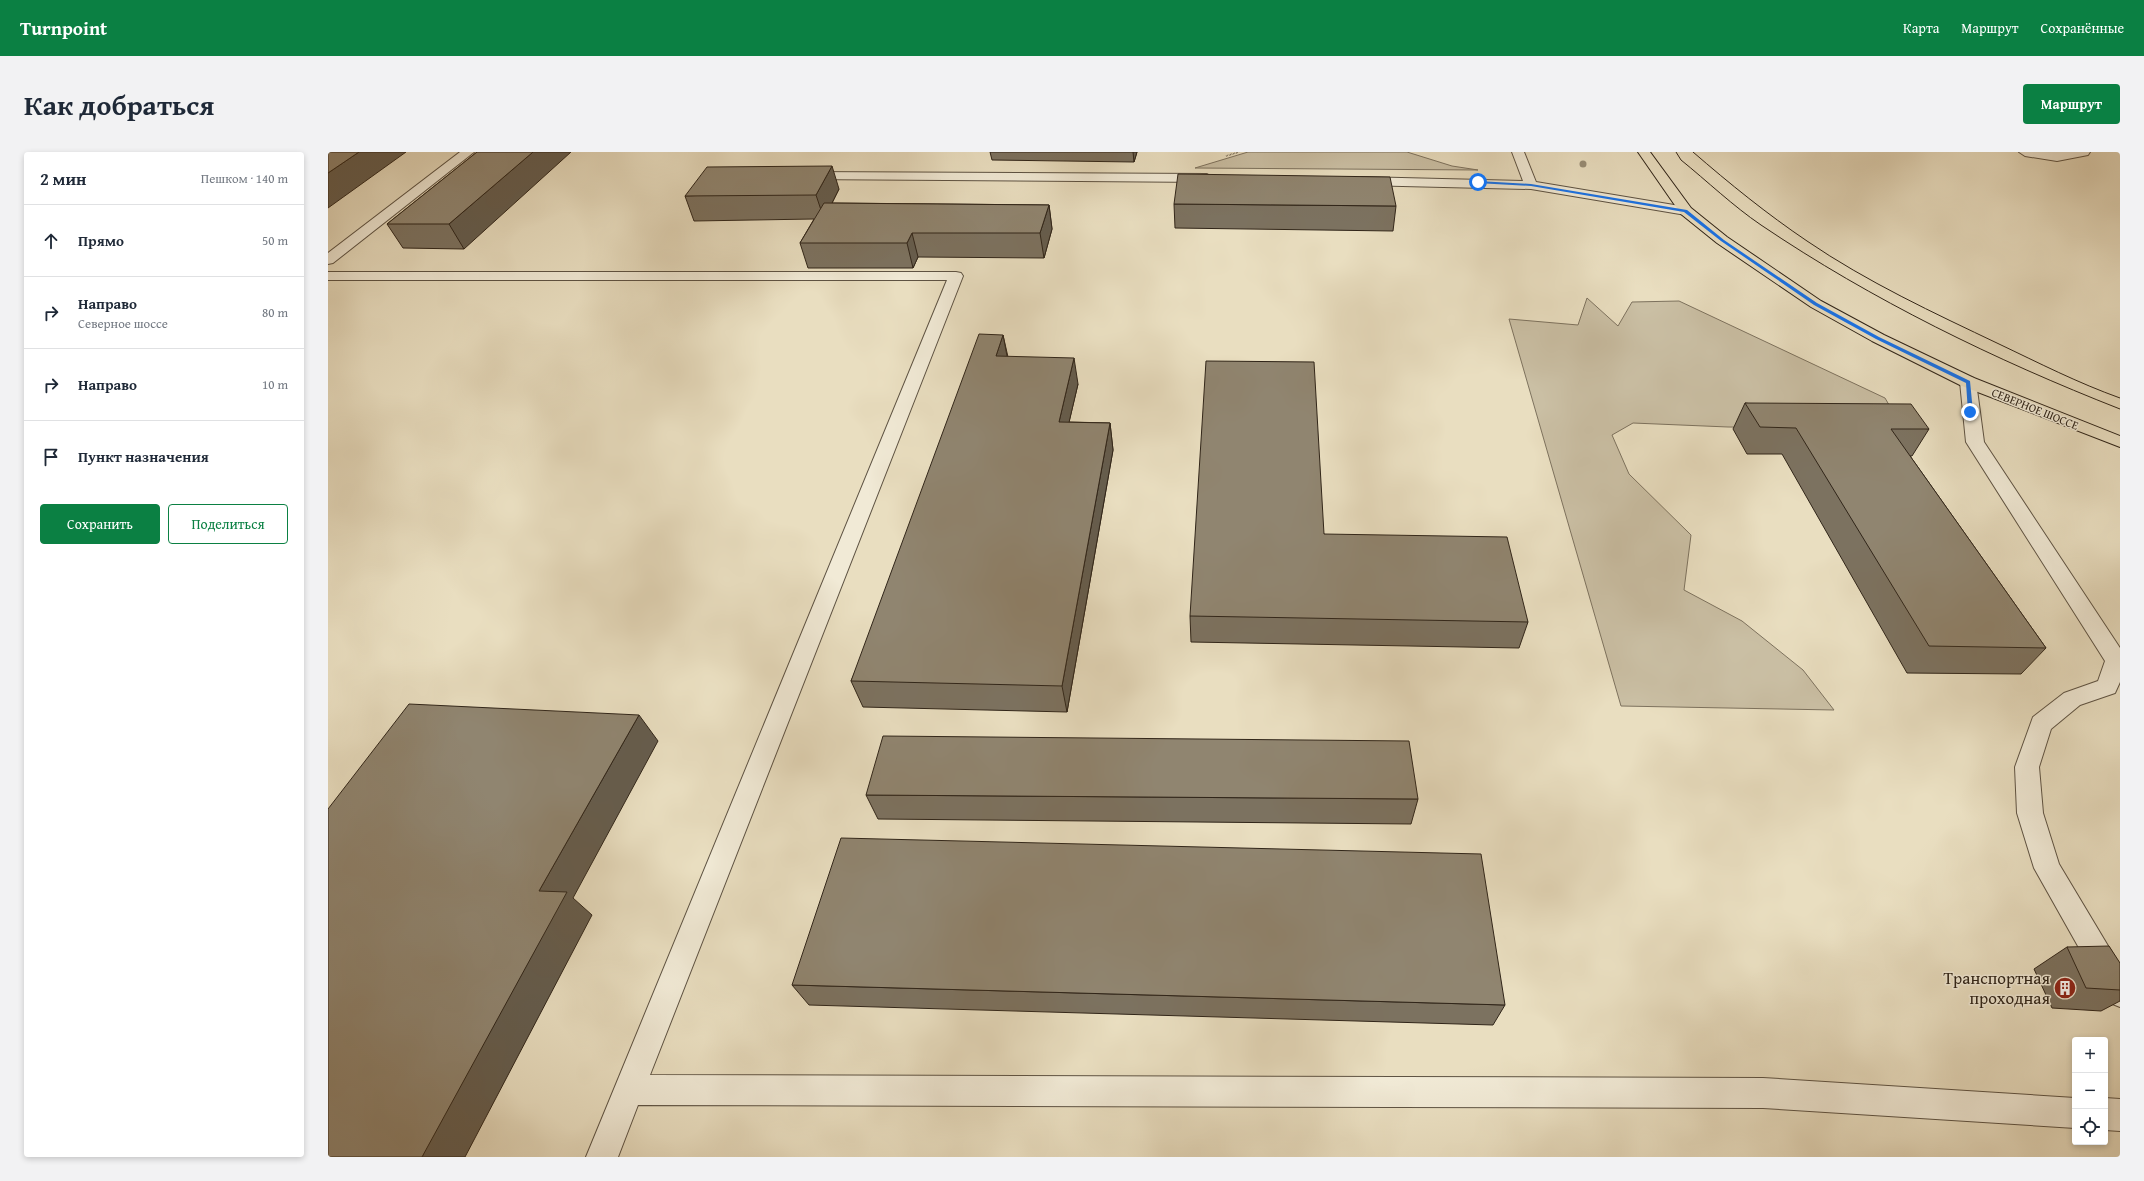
<!DOCTYPE html>
<html lang="ru">
<meta charset="utf-8">
<style>
body{margin:0;font-family:"Gentium Book Plus",serif;background:#f2f2f3;color:#1f2937}
.controls{position:absolute;right:12px;bottom:12px;display:grid;overflow:hidden;border-radius:4px;box-shadow:0 2px 6px #0003}
.controls button{width:36px;height:36px;display:grid;place-items:center;padding:0;border:0;border-bottom:1px solid #e0e1e3;background:#fff;color:#1f2937;font:20px sans-serif}
.stop{position:absolute;width:12px;height:12px;margin:-9px;border:3px solid #1a73e8;border-radius:50%;background:#fff}
.stop.end{background:#1a73e8;border-color:#fff;box-shadow:0 1px 4px #0008}
.list{margin:0;padding:0;list-style:none}
h2{display:flex;justify-content:space-between;align-items:center;height:52px;margin:0;padding:0 16px;font-size:17px}
h2 small{font-size:13px;font-weight:400;color:#747a83}
.list li{display:grid;grid-template-columns:26px 1fr auto;gap:12px;align-items:center;box-sizing:border-box;height:72px;padding:0 16px;border-top:1px solid #e0e1e3}
.list b{display:block;font-size:15px;white-space:nowrap}
.list p{margin:0;font-size:13px;white-space:nowrap;color:#747a83}
.list em{font-size:13px;font-style:normal;color:#747a83}
.actions{display:flex;gap:8px;padding:12px 16px}
.actions a{flex:1;padding:9px 0;border:1px solid #0b8043;border-radius:4px;text-align:center;font-size:14px;color:#0b8043}
.actions .main{background:#0b8043;color:#fff}
.icon{flex:none;width:22px;height:22px;fill:none;stroke:currentColor;stroke-width:2;stroke-linecap:round;stroke-linejoin:round}
.map{position:relative;flex:none;width:1792px;height:1005px;overflow:hidden;border-radius:4px}
header{display:flex;align-items:center;gap:24px;box-sizing:border-box;height:56px;padding:0 20px;background:#0b8043;color:#fff}
header strong{font-size:19px}
nav{display:flex;gap:22px;margin-inline-start:auto;font-size:14px}
.intro{display:flex;align-items:center;justify-content:space-between;box-sizing:border-box;height:96px;padding:0 24px}
h1{margin:0;font-size:28px}
.button{padding:10px 18px;border-radius:4px;background:#0b8043;color:#fff;font-size:14px;font-weight:700}
main{display:flex;gap:24px;padding:0 24px}
aside{flex:1;background:#fff;border-radius:4px;box-shadow:0 2px 6px #0003}
.map>svg:first-child{display:block}
.green{fill:#cabfa4;stroke:#7d725e}
.lines{fill:none;stroke-linecap:round;stroke-linejoin:round}
.minor-casing{stroke:#5e5343;stroke-width:2}
.major-casing{stroke:#302519;stroke-width:2}
.path{stroke:#302519;stroke-width:1.5;stroke-dasharray:0.5 1;stroke-linecap:butt}
.minor{fill:#f1ead6;fill-rule:evenodd}
.major{fill:#e9dec0;fill-rule:evenodd}
.tram{stroke:#302519;stroke-width:1}
.tree{fill:#988e77}
.wall{fill:#7c7260;stroke:#302519}
.shaded-wall{fill:#655d4e;stroke:#302519}
.building{fill:#908570;stroke:#302519}
.route{fill:#1a73e8}
.labels{text-anchor:middle;stroke-width:3;stroke-linejoin:round;paint-order:stroke}
.far-street-label{font-size:12px;fill:#302519;stroke:#f1ead6}
.near-poi-label{font-size:17px;fill:#302519;stroke:#f1ead6;text-anchor:end}
</style>
<header>
<strong>Turnpoint</strong>
<nav><a>Карта</a><a>Маршрут</a><a>Сохранённые</a></nav>
</header>
<div class="intro"><h1>Как добраться</h1><a class="button">Маршрут</a></div>
<main>
<aside>
<h2>2 мин<small>Пешком · 140 m</small></h2>
<ul class="list">
<li><svg class="icon" aria-label="ahead" viewBox="0 0 24 24"><path d="M12 20V5M6 11l6-6 6 6"/></svg><div><b>Прямо</b></div><em>50 m</em></li>
<li><svg class="icon" aria-label="right" viewBox="0 0 24 24"><path d="M7 20v-9h11M14 6l5 5-5 5"/></svg><div><b>Направо</b><p>Северное шоссе</p></div><em>80 m</em></li>
<li><svg class="icon" aria-label="right" viewBox="0 0 24 24"><path d="M7 20v-9h11M14 6l5 5-5 5"/></svg><div><b>Направо</b></div><em>10 m</em></li>
<li><svg class="icon" aria-label="arrive" viewBox="0 0 24 24"><path d="M6 21V4h12l-3 4 3 4H6"/></svg><div><b>Пункт назначения</b></div></li>
</ul>
<div class="actions"><a class="main">Сохранить</a><a>Поделиться</a></div>
</aside>
<div class="map">
<svg width="1792" height="1005" viewBox="0 0 1792 1005">
<rect width="100%" height="100%" fill="#e9dec0"/>
<filter id="stains"><feTurbulence type="fractalNoise" baseFrequency=".005" numOctaves="4"/><feColorMatrix values="0 0 0 0 .2 0 0 0 0 .09 0 0 0 0 .02 0 0 0 .5 -.17"/></filter>
<radialGradient id="worn" r=".72"><stop offset=".6" stop-color="#630" stop-opacity="0"/><stop offset="1" stop-color="#630" stop-opacity=".3"/></radialGradient>
<path class="green" d="M920 0H1079L1124 14 1150 18 867 16Z
M1259 146 1290 174 1304 150 1351 149 1557 246 1575 277 1400 275 1305 271 1284 283 1301 322 1363 383 1356 438 1414 469 1475 518 1506 558 1293 554 1181 167 1250 173Z"/>
<g class="lines">
<g class="minor-casing">
<path id="minor" d="M132 0H146L5 111 0 112V101Z
M1184 0H1196L1208 30 1358 55 1365 59 1358 63 1203 37 1033 33 1027 29 1033 25 1195 29Z
M1691 0H1762L1760 3 1729 9 1697 4Z
M477 20 879 22 885 26 879 30 473 27 471 24Z
M0 120H628L633 121 635 124 322 923 1435 926 1747 946V976L1435 956 310 953 290 1005H258L619 128H0Z
M1640 225 1646 226 1648 230 1656 290 1792 496V530L1787 541 1752 553 1723 577 1711 615 1715 661 1731 712 1792 814V855L1782 851 1706 716 1689 661 1687 615 1705 565 1736 541 1770 529 1777 509 1638 290 1632 230 1634 226Z
M1777 946 1792 947V979L1777 978Z"/>
</g>
<g class="major-casing">
<path id="major" d="M1310 0H1322L1363 56 1399 85 1493 149 1556 183 1646 226 1792 284V295L1634 234 1544 189 1483 155 1389 91 1353 62Z"/>
</g>
<path class="path" d="M898 4 911 0"/>
<use href="#minor" class="minor"/>
<use href="#major" class="major"/>
<path class="tram" d="M1348 0 1353 8C1379 29 1405 54 1433 73 1544 148 1667 208 1792 257
M1365 0C1402 32 1439 62 1479 89 1539 130 1606 161 1671 192 1711 211 1750 231 1792 246"/>
</g>
<circle class="tree" cx="1255" cy="12" r="3.5"/>
<path class="wall" d="M149 0 136 97 75 96 59 72Z
M662 0H809L806 10 664 8Z
M511 37 504 51 721 53 724 77 716 106 590 105 585 116H480L472 91 486 67 366 69 357 44Z
M846 52 1068 54 1065 79 847 76Z
M675 183 680 205 750 232 741 270 782 271 785 298 739 560 535 555 523 529Z
M1417 251 1601 277 1584 304H1582L1718 496 1693 522 1579 521 1454 302H1419L1405 277Z
M996 382 1200 470 1191 496 863 490 862 464Z
M538 643 1090 647 1083 672 550 667Z
M1739 795 1792 811V849L1773 859 1724 856 1706 817Z
M464 833 1177 853 1165 873 481 853Z"/>
<path class="shaded-wall" d="M31 0H78L0 56V21Z
M205 0H243L136 97 121 72Z
M805 0H809L806 10Z
M504 14 511 37 496 67 488 43Z
M721 53 724 77 716 106 712 81Z
M584 81 590 105 585 116 579 91Z
M675 183 680 209 668 204Z
M746 206 750 232 735 296 731 270Z
M782 271 785 298 739 560 734 534Z
M311 563 330 589 245 746 264 763 137 1005H94L211 739Z"/>
<path class="building" d="M0 0H31L0 21Z
M149 0H205L121 72H59Z
M504 14 488 43 357 44 379 15Z
M850 22 1062 25 1068 54 846 52Z
M496 51 721 53 712 81H584L579 91H472Z
M651 182 675 183 668 204 746 206 731 270 782 271 734 534 523 529Z
M878 209 986 210 996 382 1179 385 1200 470 862 464Z
M1417 251 1583 252 1601 277H1563L1718 496 1601 494 1468 276 1432 275Z
M81 552 311 563 211 739 239 740 94 1005H0V657Z
M555 584 1081 589 1090 647 538 643Z
M513 686 1153 702 1177 853 464 833Z
M1781 794 1792 811V838L1758 836 1739 795Z"/>
<path class="route" d="M1150 29 1203 32 1359 58 1396 88 1489 151 1551 185 1642 229 1645 260 1642 262 1640 260 1638 231 1548 187 1486 153 1393 89 1356 60 1203 34 1148 31Z"/>
<defs>
<g id="building-disc" transform="scale(1.15)"><circle r="9.5" fill="#8f2418" stroke="#f1ead6"/><path d="M-4-6H4V6H1V3H-1V6H-4ZM-2.5-4.3h1.7v1.8h-1.7ZM.8-4.3h1.7v1.8H.8ZM-2.5-1h1.7V.8h-1.7ZM.8-1h1.7V.8H.8Z" fill="#fff"/></g>
</defs>
<g fill-rule="evenodd">
<use href="#building-disc" x="1737" y="836"/>
</g>
<g class="labels">
<g class="far-street-label">
<text transform="translate(1707 257) rotate(22)" y="4">СЕВЕРНОЕ ШОССЕ</text>
</g>
<g class="near-poi-label">
<text x="1722" y="832">Транспортная<tspan x="1722" dy="20">проходная</tspan></text>
</g>
</g>
<rect width="100%" height="100%" filter="url(#stains)"/>
<rect width="100%" height="100%" fill="url(#worn)"/>
</svg>
<div class="controls">
<button>+</button>
<button>−</button>
<button><svg class="icon" aria-label="locate" viewBox="0 0 24 24"><circle cx="12" cy="12" r="6"/><path d="M12 2v4M12 18v4M2 12h4M18 12h4"/></svg></button>
</div>
<div class="stop" style="left:1150px;top:30px"></div>
<div class="stop end" style="left:1642px;top:260px"></div>
</div>
</main>
